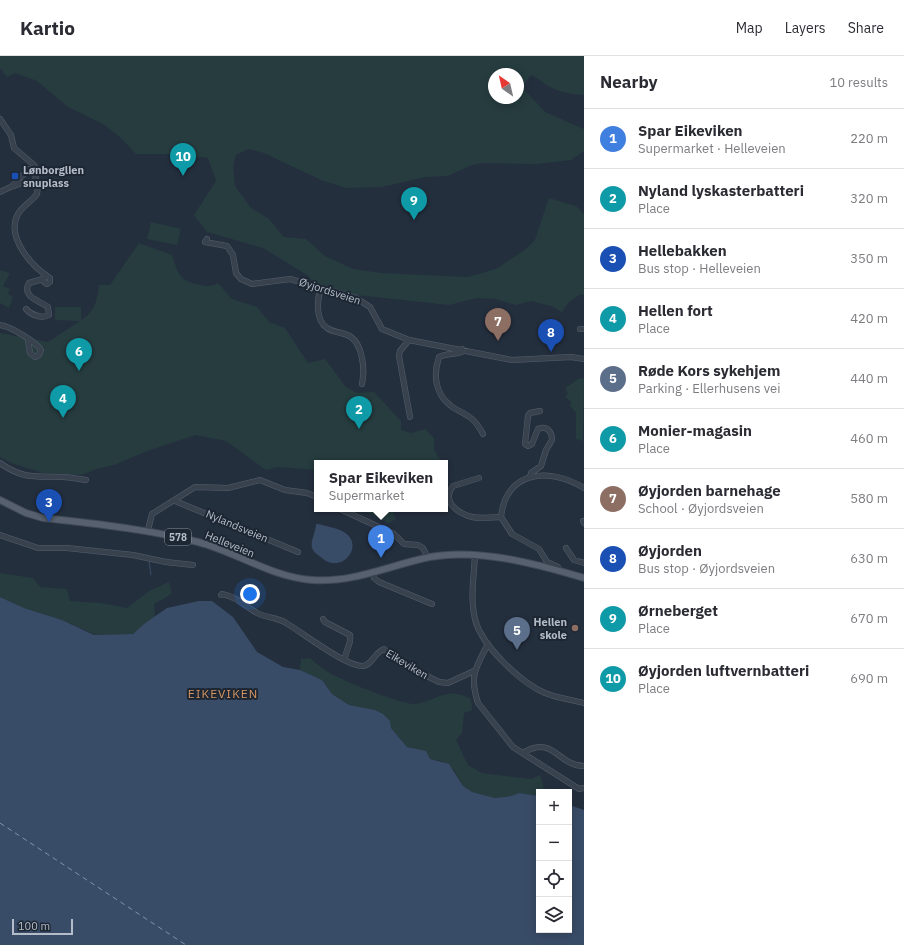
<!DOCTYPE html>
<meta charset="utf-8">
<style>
body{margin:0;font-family:"IBM Plex Sans",sans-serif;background:#f7f7f7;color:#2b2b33}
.controls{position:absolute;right:12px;bottom:12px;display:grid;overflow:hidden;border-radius:0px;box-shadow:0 2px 10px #0003}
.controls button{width:36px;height:36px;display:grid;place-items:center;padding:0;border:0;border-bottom:1px solid #e1e1e2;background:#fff;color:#2b2b33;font:20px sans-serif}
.compass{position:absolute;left:488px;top:12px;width:36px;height:36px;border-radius:50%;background:#fff;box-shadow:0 2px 10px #0003;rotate:326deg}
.scale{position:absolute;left:12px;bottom:10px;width:61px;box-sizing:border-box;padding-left:4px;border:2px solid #b4bcc9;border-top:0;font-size:11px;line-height:14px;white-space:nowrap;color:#b4bcc9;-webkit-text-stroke:3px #1d2633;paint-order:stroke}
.you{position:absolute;left:250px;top:538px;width:14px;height:14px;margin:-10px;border:3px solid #fff;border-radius:50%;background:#1a73e8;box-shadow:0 0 0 6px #1a73e833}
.badge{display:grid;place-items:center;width:26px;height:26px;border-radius:50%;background:#56698c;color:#fff;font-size:13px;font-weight:700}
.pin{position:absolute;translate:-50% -33px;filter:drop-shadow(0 1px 2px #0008)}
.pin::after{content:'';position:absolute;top:21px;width:14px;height:12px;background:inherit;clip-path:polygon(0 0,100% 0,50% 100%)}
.popup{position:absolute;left:314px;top:404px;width:134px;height:52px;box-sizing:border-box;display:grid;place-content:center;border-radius:0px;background:#fff;filter:drop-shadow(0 1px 3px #0005);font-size:13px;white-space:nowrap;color:#7c7c81}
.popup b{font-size:15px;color:#2b2b33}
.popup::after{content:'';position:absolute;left:50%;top:100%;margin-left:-8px;border:8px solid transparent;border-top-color:#fff}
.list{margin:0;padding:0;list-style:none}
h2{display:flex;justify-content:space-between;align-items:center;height:52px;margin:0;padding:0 16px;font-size:17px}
h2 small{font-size:13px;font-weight:400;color:#7c7c81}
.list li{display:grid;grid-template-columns:26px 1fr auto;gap:12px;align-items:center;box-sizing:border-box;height:60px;padding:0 16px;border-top:1px solid #e1e1e2}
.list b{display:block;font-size:15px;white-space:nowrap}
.list p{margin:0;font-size:13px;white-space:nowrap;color:#7c7c81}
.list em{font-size:13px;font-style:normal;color:#7c7c81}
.icon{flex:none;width:22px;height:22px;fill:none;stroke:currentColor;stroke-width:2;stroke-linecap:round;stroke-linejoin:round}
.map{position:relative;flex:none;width:584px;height:889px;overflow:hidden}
header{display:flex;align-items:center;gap:24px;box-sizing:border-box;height:56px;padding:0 20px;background:#fff;border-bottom:1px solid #e1e1e2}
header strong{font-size:19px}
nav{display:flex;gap:22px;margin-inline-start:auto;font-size:14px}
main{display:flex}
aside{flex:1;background:#fff}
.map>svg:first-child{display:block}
.green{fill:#263c3f;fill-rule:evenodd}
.water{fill:#394c67}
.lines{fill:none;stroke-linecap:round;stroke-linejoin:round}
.stream{stroke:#394c67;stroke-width:1}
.ferry{stroke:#7c92b1;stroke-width:1;stroke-dasharray:5 4;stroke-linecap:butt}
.minor-casing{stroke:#565f6c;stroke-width:6}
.major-casing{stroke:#414a57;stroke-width:8}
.minor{stroke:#38414e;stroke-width:5}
.major{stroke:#56606e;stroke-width:6}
.transit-dot{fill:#1a4fb4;stroke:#1d2633;stroke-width:1.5}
.education-dot{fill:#8d6e63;stroke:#1d2633;stroke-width:1.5}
.labels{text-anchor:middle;stroke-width:4;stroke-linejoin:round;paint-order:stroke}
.shield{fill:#1d2633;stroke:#878f9c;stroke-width:1}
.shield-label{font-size:10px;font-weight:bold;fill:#b4bcc9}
.poi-label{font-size:11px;font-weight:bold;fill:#b4bcc9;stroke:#1d2633;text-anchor:start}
.street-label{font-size:11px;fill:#b4bcc9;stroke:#1d2633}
.neighbourhood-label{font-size:12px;letter-spacing:1px;fill:#d59563;stroke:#1d2633}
</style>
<header>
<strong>Kartio</strong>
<nav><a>Map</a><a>Layers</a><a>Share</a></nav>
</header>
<main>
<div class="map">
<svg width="584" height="889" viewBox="0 0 584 889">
<rect width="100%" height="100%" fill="#242f3e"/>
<path class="green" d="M0 0H584V39C573 38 562 37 552 32 545 29 539 22 531 19L522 31 545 56 584 73V95L571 104 537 108 482 107 469 110 448 120 425 121 382 131 346 132 321 124 264 97 248 93 236 99 233 110 235 130 251 152 269 163 284 181 306 183 325 200 353 213 381 217 468 221 496 213 526 193 535 184 549 142 576 150 584 158V239L581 238 569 246 562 256 551 250 531 245 516 249 495 243 477 242 449 249 356 239 314 227 307 219 263 192 207 176 194 159 216 125 208 102 172 98H136L121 82 103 68 68 51 37 25 15 17 7 21 0 12ZM494 18H518V42H494Z
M151 166 181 173 177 189 147 183Z
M139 187 172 199C178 216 178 224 197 228 206 231 210 231 218 227L232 243 257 251 269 266 285 272 308 307 325 303 346 331 357 337 374 336 401 365V374L411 377 425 373 434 382V394L441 405 438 407H317V414L277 411 266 414 226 385 196 379 150 394 114 409 97 413 81 419 43 417 11 407 0 401V277L48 286 80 265 55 264V251H81V264C95 256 97 245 99 229H110Z
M0 214 10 217 3 230 10 233 8 238 13 241 9 252 0 247Z
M580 322 584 323 583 385 576 383V357L570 350 571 346 565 340 568 338 565 332Z
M362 453H391L396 463 388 467Z
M0 517 33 522 40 531 67 533 70 545 101 547 127 552 149 535 169 526 172 538 154 548 155 561 133 578 96 579 62 564 24 552 0 541Z
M310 602C316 607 323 613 330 617 341 624 405 650 416 648 439 644 446 630 471 643L472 654 464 657 462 677 456 684 468 709 482 717 531 723 540 719 544 732 548 736H539V740L519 737 511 740 495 742 472 736 463 730 454 714 441 705 430 703 417 693 407 691 391 672 383 658 375 654 349 649 332 638 322 624 300 614 301 603Z"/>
<path class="water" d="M316 468C322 468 328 471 334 472 371 481 345 520 323 503 320 500 314 497 312 492 310 486 316 475 316 468Z
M0 541 24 552 62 564 94 579 133 578 144 568 167 552 199 545H212L233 561 257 596 283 611 300 614 322 624 332 638 349 649 375 654 383 658 390 665 391 672 407 691 426 695 430 703 449 708 463 730 472 736 495 742 511 740 519 737 539 740V874H569V749L584 754V889H0Z"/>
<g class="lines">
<path class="stream" d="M149 505 151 519"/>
<path class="ferry" d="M0 767 186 889"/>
<g class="minor-casing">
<path id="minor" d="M0 63 11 79 14 92 34 109 36 113 34 116
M12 130 29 113 33 115 36 121 34 128
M0 136C10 131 28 122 38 130L37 138C32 145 23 150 18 158 5 182 33 211 50 222V226L47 228 43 225 45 220
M207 183 205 186 227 190 233 199 236 217 241 223 252 228 290 223 356 242 370 251 382 273 409 284 512 304 571 301 584 303
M321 231C317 244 315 264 327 272 334 277 344 276 351 281 363 290 365 314 362 328
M26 253C31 259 42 263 49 259L48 251C40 245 21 241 29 227L43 223
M0 269C10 270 36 286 41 294L39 299 35 301 30 297 28 284
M580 273H584
M409 284 400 295 399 300 410 361
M462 293V296C454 299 447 297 439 301 433 319 435 338 451 350 457 355 466 357 472 363 477 367 480 373 483 378
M0 407C24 424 36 420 63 421 71 421 78 423 86 424
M530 421 531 417 541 410 546 394 552 384C552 375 546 369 538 373L532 388 528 390 525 388 528 360 530 357 540 355
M479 422 453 430C441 445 457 457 472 461 481 463 492 461 501 461L512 478 539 493 547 506 558 511 560 516
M175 445 298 496
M340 453 394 478 404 488 418 489 423 492 428 502
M501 461C506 414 550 411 584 432
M583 465 584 467
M148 474 152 458 195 431 228 432 260 424 285 434 307 437 317 441
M0 479 38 492H67L133 499 166 506 193 509
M566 492 574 504 584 507
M475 499C474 519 470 543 475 563 481 589 521 627 545 637 557 642 572 644 584 647
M373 518 374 522 379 526 432 548
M221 539 222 538C237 541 245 550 257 557 266 562 277 561 286 567 300 575 348 612 363 610 372 609 375 596 384 593L403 608 439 626 448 627 474 615
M323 563 325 566 350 579C352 587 345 595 345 603
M488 588C476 611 469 620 478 647L513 691 579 733 584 732
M523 697C553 678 558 710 584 710"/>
</g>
<g class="major-casing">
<path id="major" d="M0 444 26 457 43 462C96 468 147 473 198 486 237 496 271 521 312 524 354 527 390 509 430 501 478 492 538 508 584 522"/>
</g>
<use href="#minor" class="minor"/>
<use href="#major" class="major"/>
</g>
<rect class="transit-dot" x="11" y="116" width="8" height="8" rx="2"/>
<circle class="education-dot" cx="575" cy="572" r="4"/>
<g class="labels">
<rect class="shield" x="165" y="473" width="26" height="16" rx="3"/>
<g class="shield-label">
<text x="178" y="485">578</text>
</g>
<g class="poi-label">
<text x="23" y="118">Lønborglien<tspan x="23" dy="13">snuplass</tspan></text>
<text x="567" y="570" text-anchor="end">Hellen<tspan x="567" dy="13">skole</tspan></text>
</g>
<g class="street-label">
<text transform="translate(330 235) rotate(18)" y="4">Øyjordsveien</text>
<text transform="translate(237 470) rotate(23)" y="4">Nylandsveien</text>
<text transform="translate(230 488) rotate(22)" y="4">Helleveien</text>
<text transform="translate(407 608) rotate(31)" y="4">Eikeviken</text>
</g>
<g class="neighbourhood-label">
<text x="223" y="642">EIKEVIKEN</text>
</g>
</g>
</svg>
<div class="controls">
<button>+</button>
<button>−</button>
<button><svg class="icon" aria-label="locate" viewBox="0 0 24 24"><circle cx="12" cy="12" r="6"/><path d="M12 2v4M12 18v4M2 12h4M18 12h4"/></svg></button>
<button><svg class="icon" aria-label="layers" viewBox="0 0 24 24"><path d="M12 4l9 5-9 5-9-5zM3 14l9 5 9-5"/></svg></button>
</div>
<svg class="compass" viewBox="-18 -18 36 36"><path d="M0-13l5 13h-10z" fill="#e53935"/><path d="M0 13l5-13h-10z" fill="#7c7c81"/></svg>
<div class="scale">100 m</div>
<div class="you"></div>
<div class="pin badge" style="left:381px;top:502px;background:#3f7fe0">1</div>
<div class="popup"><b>Spar Eikeviken</b>Supermarket</div>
<div class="pin badge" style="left:359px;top:373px;background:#0f9aa8">2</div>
<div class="pin badge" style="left:49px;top:466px;background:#1a4fb4">3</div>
<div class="pin badge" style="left:63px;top:362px;background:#0f9aa8">4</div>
<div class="pin badge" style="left:517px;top:594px;background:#5c6f8a">5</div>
<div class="pin badge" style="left:79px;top:315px;background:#0f9aa8">6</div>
<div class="pin badge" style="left:498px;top:285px;background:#8d6e63">7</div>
<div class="pin badge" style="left:551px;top:296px;background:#1a4fb4">8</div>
<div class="pin badge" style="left:414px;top:164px;background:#0f9aa8">9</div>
<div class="pin badge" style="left:183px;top:120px;background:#0f9aa8">10</div>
</div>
<aside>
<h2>Nearby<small>10 results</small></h2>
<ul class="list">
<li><span class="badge" style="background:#3f7fe0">1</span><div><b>Spar Eikeviken</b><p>Supermarket · Helleveien</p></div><em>220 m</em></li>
<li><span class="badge" style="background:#0f9aa8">2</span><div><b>Nyland lyskasterbatteri</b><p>Place</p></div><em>320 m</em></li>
<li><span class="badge" style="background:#1a4fb4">3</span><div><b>Hellebakken</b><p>Bus stop · Helleveien</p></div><em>350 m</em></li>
<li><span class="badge" style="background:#0f9aa8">4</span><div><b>Hellen fort</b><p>Place</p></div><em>420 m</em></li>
<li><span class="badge" style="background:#5c6f8a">5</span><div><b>Røde Kors sykehjem</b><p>Parking · Ellerhusens vei</p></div><em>440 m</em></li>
<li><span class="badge" style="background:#0f9aa8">6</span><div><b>Monier-magasin</b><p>Place</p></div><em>460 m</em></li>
<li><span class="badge" style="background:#8d6e63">7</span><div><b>Øyjorden barnehage</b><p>School · Øyjordsveien</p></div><em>580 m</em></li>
<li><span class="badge" style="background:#1a4fb4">8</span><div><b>Øyjorden</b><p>Bus stop · Øyjordsveien</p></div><em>630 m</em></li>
<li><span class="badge" style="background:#0f9aa8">9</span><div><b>Ørneberget</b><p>Place</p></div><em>670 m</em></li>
<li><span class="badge" style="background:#0f9aa8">10</span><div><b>Øyjorden luftvernbatteri</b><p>Place</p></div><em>690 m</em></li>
</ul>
</aside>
</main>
